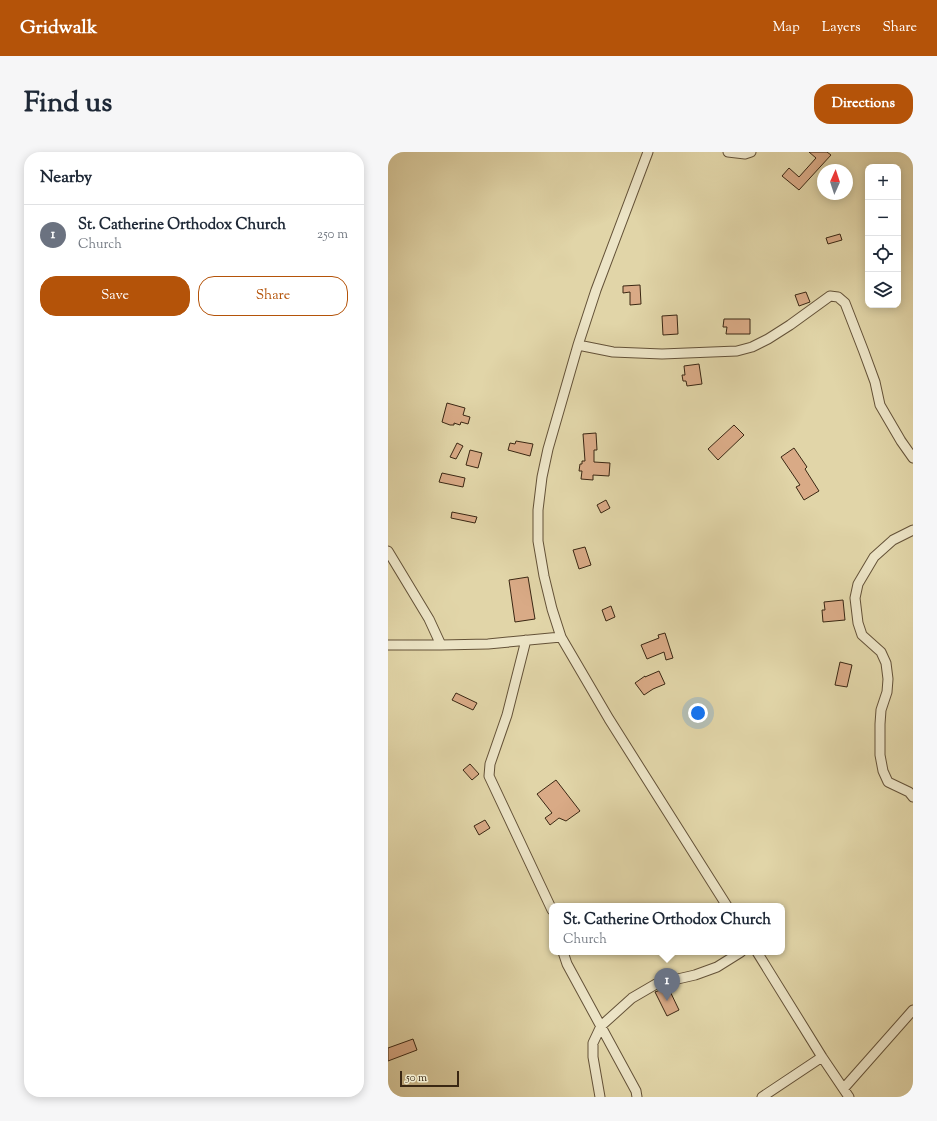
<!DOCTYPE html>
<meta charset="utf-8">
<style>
body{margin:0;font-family:"Sorts Mill Goudy",serif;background:#f6f6f7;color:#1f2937}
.controls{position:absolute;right:12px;top:12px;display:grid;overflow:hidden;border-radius:8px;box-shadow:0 2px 10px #0003}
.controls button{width:36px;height:36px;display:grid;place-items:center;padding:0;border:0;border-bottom:1px solid #e0e1e3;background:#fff;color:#1f2937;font:20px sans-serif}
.compass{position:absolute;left:429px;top:12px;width:36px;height:36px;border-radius:50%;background:#fff;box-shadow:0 2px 10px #0003;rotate:3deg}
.scale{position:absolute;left:12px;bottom:10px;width:59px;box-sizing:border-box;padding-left:4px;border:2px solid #3a2713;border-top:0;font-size:11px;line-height:14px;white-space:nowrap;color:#3a2713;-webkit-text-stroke:3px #ece4c6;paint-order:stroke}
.you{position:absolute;left:310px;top:561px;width:14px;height:14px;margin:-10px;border:3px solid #fff;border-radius:50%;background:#1a73e8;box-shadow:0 0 0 6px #1a73e833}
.badge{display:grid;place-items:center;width:26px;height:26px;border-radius:50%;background:#b45309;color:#fff;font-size:13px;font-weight:700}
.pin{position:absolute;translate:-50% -33px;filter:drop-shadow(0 1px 2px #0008)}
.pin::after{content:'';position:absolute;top:21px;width:14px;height:12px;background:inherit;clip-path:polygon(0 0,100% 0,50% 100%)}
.popup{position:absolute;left:161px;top:751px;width:236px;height:52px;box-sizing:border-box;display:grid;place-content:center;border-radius:8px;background:#fff;filter:drop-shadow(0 1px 3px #0005);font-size:13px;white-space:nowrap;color:#747a83}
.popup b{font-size:15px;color:#1f2937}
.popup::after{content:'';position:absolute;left:50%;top:100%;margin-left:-8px;border:8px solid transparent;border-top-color:#fff}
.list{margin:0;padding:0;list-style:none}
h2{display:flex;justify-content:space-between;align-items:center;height:52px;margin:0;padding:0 16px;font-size:17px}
h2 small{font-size:13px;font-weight:400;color:#747a83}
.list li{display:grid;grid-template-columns:26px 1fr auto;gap:12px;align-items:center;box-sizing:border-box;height:60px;padding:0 16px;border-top:1px solid #e0e1e3}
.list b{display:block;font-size:15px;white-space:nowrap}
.list p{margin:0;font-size:13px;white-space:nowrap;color:#747a83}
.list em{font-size:13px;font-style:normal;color:#747a83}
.actions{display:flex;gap:8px;padding:12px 16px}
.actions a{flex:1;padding:9px 0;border:1px solid #b45309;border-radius:16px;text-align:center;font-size:14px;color:#b45309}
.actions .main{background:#b45309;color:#fff}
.icon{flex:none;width:22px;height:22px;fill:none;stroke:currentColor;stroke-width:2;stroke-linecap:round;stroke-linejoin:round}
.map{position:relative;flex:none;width:525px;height:945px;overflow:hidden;border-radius:16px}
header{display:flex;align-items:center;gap:24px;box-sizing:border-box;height:56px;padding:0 20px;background:#b45309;color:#fff}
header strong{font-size:19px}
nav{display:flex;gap:22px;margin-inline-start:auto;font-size:14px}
.intro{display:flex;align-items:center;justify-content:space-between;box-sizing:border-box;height:96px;padding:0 24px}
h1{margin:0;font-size:28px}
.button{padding:10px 18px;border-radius:16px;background:#b45309;color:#fff;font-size:14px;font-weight:700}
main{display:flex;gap:24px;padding:0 24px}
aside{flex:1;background:#fff;border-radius:16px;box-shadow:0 2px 10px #0003}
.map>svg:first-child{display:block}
.building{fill:#d9aa86;stroke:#3a2713}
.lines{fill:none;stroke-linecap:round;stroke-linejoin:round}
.minor-casing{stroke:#645238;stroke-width:11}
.minor{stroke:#ece4c6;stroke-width:9}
</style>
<header>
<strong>Gridwalk</strong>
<nav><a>Map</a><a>Layers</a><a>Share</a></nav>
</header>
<div class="intro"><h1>Find us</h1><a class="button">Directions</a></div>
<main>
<aside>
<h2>Nearby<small></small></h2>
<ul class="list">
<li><span class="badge" style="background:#6b7280">1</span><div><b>St. Catherine Orthodox Church</b><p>Church</p></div><em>250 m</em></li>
</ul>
<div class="actions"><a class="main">Save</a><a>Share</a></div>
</aside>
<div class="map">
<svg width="525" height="945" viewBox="0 0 525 945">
<rect width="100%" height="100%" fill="#e1d5a8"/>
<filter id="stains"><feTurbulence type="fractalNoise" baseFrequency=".005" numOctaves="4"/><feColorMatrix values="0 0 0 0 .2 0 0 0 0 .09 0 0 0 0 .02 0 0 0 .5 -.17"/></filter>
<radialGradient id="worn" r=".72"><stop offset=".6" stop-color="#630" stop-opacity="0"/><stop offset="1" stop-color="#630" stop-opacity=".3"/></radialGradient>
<path class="building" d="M421 0H439L443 3 411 38 394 24 401 16 411 25 428 6Z
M452 82 454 88 440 92 438 86Z
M252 133 253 152 242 153V140L235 141V134Z
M418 140 422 150 411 154 407 143Z
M289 163 290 182 275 183 274 164Z
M336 167H362V182H338L339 175H335Z
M311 212 314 232 299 234 298 229H295L294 223H297L296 214Z
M59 251 77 256 75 263 82 265 80 272 73 270 72 273 66 271V273H62L54 270Z
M346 273 356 283 330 308 320 297Z
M208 281 209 298H206V310L222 311 221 324 205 323V328L193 327 194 319H191L192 312H194V309H197L195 282Z
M128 289 145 292 142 304 120 298 122 291 127 292Z
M69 291 75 294 68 307 62 305Z
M406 296 419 315 417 317 431 339 416 348 408 335 412 333 393 305Z
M82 298 94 301 90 316 78 313Z
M54 321 77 326 75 335 51 330Z
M218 348 222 356 213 361 209 353Z
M64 360 89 365 87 371 63 366Z
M197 395 203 413 191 417 185 398Z
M140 425 147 467 127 470 121 428Z
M455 448 457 468 435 470 434 458H437L436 450Z
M223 454 227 465 218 469 214 458Z
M277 481 285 506 278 508 276 500 259 507 253 493 271 486 270 483Z
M452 510 464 513 459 535 447 533Z
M271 519 277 532 265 537 256 543 247 531 257 524V525Z
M68 541 89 551 85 558 64 548Z
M82 612 91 622 84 628 75 618Z
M168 628 192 659 178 669 171 666 162 673 157 666 164 661 149 642Z
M97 668 102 676 91 683 86 674Z
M280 835 291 858 279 864 267 840Z
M25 887 29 898 0 909V896Z"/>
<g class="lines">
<g class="minor-casing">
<path id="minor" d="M260 0 208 138 190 193 160 297 154 325 150 358V389L156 424 164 457 173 485 221 567 339 754
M340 0 357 2 363 0
M190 193 225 200 274 202 349 199 364 195 380 187 402 173 442 144 450 145 457 151 476 200 487 230 492 253 513 289 525 306
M525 378 505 388 486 405 470 432 467 446 470 471 474 483 493 500 498 511 500 527 499 540 493 558 492 572V603L495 619 500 630 521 640 525 645
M0 399 41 467 53 493
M138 488 119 563 102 612 101 624 164 758
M0 493H53L100 492 173 485
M175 800 179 812 248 939 249 945
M369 800 434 905 461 945
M456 936 525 858
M212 945 205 905V891L213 874 244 846 268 832 307 823 329 815 353 800
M374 945 434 905"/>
</g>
<use href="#minor" class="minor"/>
</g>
<rect width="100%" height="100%" filter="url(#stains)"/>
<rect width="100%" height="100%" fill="url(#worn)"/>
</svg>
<div class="controls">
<button>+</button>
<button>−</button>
<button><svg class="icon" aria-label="locate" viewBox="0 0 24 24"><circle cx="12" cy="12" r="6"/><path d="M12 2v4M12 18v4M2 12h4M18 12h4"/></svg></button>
<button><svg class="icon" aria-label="layers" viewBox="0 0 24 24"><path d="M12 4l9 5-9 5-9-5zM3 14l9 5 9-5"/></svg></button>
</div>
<svg class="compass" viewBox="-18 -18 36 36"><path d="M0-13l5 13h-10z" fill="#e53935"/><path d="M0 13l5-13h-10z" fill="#747a83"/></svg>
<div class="scale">50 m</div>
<div class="you"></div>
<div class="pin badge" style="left:279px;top:849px;background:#6b7280">1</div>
<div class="popup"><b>St. Catherine Orthodox Church</b>Church</div>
</div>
</main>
